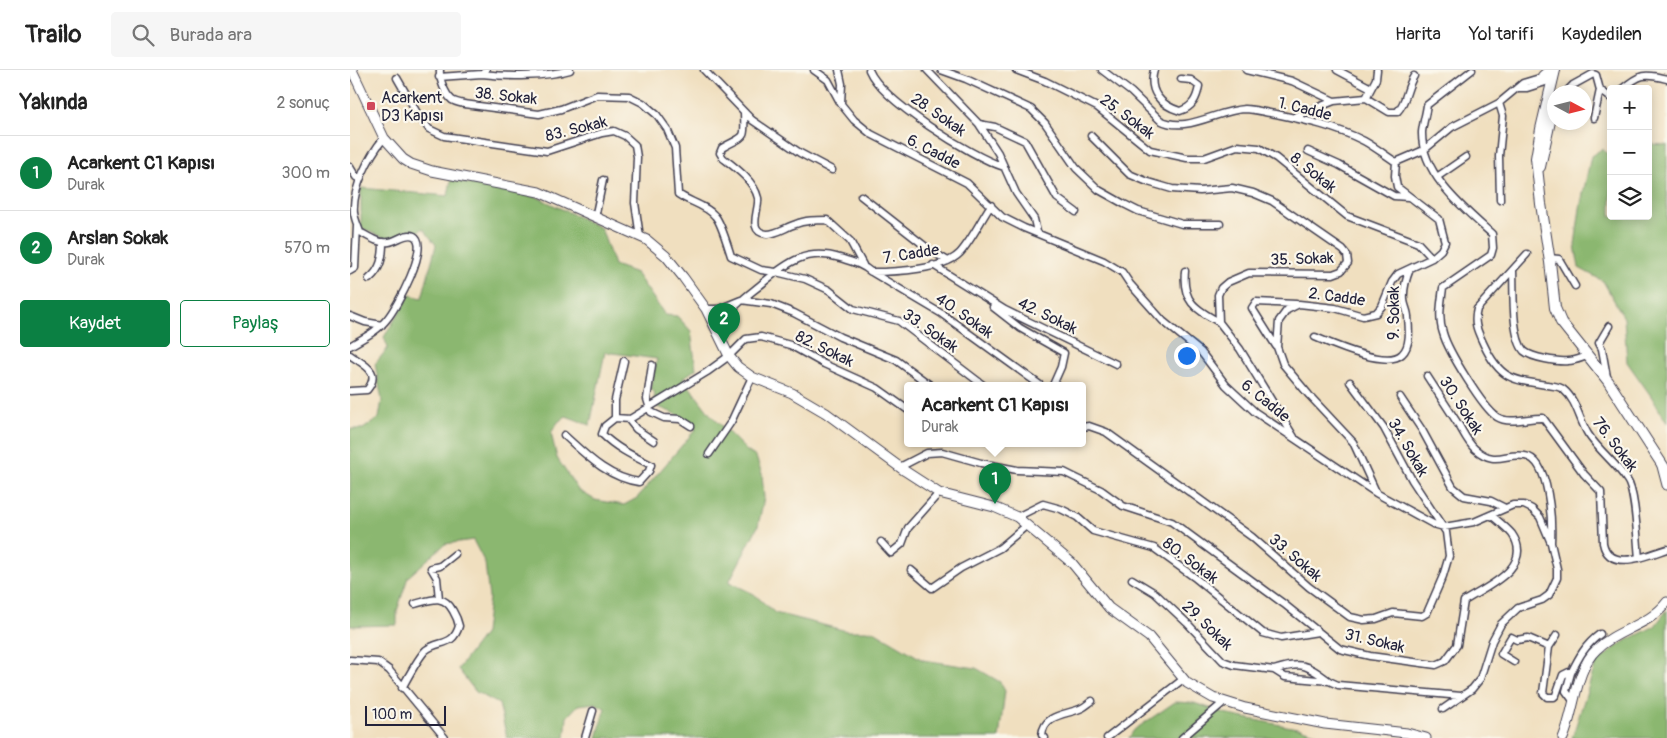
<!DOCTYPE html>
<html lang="tr">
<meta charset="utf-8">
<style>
body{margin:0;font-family:Pangolin,sans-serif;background:#f6f6f6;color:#222}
.controls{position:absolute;right:15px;top:15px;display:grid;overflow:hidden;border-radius:5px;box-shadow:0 2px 12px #0003}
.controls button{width:45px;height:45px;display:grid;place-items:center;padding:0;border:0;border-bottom:1px solid #e0e0e0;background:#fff;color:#222;font:25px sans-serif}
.compass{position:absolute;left:1197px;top:15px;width:45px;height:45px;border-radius:50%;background:#fff;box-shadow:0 2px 12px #0003;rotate:97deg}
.scale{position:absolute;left:15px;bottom:12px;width:81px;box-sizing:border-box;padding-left:5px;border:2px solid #22223b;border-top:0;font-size:14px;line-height:18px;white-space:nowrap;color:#22223b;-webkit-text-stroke:4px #fbf7ec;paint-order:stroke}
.you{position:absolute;left:836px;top:285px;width:18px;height:18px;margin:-12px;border:4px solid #fff;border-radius:50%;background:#1a73e8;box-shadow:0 0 0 8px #1a73e833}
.badge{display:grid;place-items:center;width:32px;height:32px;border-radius:50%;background:#0b8043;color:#fff;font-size:16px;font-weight:700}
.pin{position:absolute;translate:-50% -41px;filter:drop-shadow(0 1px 2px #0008)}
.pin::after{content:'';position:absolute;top:26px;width:18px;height:15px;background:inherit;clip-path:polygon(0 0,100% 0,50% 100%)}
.popup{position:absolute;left:554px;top:312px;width:182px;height:65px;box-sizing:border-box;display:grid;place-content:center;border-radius:5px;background:#fff;filter:drop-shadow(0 1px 4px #0005);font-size:16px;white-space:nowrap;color:#767676}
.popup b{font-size:19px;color:#222}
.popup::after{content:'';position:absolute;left:50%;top:100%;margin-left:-10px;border:10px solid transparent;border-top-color:#fff}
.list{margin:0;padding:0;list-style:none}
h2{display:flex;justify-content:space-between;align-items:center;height:65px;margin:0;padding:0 20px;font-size:21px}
h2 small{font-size:16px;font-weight:400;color:#767676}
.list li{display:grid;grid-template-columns:32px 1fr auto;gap:15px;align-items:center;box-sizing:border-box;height:75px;padding:0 20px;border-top:1px solid #e0e0e0}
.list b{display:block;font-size:19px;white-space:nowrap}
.list p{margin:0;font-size:16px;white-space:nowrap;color:#767676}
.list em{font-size:16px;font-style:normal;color:#767676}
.actions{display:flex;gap:10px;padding:15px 20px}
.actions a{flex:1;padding:11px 0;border:1px solid #0b8043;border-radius:5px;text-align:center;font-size:18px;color:#0b8043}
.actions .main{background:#0b8043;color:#fff}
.icon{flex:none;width:28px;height:28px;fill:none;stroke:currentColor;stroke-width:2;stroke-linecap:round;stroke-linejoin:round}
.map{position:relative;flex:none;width:1317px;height:668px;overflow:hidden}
header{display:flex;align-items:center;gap:30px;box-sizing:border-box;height:70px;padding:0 25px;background:#fff;border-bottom:1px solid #e0e0e0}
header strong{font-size:24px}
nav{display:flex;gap:28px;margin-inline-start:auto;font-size:18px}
.search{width:350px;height:45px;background:#f6f6f6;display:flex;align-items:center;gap:12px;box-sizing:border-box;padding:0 18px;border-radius:5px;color:#767676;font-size:19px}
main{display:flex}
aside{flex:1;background:#fff}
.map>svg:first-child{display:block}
.forest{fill:#8bb76f;stroke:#566c55;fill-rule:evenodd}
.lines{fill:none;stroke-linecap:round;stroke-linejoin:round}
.street-casing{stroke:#413e4f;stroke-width:9}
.secondary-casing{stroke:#413e4f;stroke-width:11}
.primary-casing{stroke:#413e4f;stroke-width:12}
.street{stroke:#fff;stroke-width:6}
.secondary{stroke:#fff;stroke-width:9}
.primary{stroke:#fff;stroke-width:10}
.poi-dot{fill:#d1495b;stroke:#fbf7ec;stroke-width:2}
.labels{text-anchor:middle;stroke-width:4.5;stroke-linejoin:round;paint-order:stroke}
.street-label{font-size:16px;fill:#22223b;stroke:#fbf7ec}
.poi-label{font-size:16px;fill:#22223b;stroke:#fbf7ec;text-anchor:start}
</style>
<header>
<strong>Trailo</strong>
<div class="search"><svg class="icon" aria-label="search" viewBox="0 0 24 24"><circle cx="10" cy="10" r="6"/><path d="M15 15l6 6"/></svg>Burada ara</div>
<nav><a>Harita</a><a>Yol tarifi</a><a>Kaydedilen</a></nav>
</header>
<main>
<aside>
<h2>Yakında<small>2 sonuç</small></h2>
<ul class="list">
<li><span class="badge">1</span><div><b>Acarkent C1 Kapısı</b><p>Durak</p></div><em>300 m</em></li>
<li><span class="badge">2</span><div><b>Arslan Sokak</b><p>Durak</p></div><em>570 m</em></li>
</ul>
<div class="actions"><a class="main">Kaydet</a><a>Paylaş</a></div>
</aside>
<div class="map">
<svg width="1317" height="668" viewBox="0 0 1317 668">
<rect width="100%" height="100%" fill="#fbf7ec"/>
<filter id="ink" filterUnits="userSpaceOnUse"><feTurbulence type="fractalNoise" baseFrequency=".02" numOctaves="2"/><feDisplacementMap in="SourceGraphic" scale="10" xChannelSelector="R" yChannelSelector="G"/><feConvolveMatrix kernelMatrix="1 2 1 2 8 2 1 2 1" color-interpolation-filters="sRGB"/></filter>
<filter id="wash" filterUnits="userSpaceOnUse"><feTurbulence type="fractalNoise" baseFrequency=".0096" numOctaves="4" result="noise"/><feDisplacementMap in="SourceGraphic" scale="20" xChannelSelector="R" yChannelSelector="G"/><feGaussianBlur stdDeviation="1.12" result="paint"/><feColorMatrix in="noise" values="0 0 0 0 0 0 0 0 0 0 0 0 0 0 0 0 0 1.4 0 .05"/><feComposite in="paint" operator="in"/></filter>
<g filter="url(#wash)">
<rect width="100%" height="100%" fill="#f0dfbf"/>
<path class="forest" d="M1298 74 1317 75V353L1301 326 1277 292 1274 248 1253 211 1229 198 1225 175 1230 138 1241 86 1252 79 1261 87V146H1298Z
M101 110 185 126 251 158 264 195 286 203 315 245 327 246 341 261 346 299 333 308 360 344 397 381 406 387 412 404 414 428 408 456 379 512 404 524 425 543 497 561H524L573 590 626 598 650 612 655 621 649 668H247L255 638 245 633 228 635 217 647 215 668H157L149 634 126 622 108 599 135 563 139 528 135 493 123 470 95 474 58 507 47 541V555L0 556V359H13L29 348 32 330 25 294 38 278 34 267 60 225 72 228 86 175 73 158C50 176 36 169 11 158V118L98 126ZM255 282 307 289 300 319 305 323 303 335 326 344 346 359 287 428 274 435 245 430 228 420 207 388 201 363 208 352 216 346 240 355Z
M1317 540V668H1222L1246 593 1270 574 1305 556Z
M825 632 844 633 884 646 952 659 976 666V668H779L784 660Z"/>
</g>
<g filter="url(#ink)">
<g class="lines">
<g class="street-casing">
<path id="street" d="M90 0C89 9 95 24 102 30 105 32 110 33 114 34L189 44 211 39 247 25 279 26 293 33 307 45 317 59 325 78 328 124C339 132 356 135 365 146 371 152 378 177 381 186L411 200 426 202 455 209 479 220 503 239 549 251 633 315
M136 0 132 4C157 7 196 7 220 0
M354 0 402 50 450 83 482 100
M464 0 478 10 491 34 504 50 521 64 617 113 652 147 674 158 754 191 772 202 780 214 813 251 851 282 876 315 905 342 1026 423 1083 454 1094 457 1124 452 1163 435H1174L1182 439 1190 447 1201 473 1207 499V508L1199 525 1192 530 1168 538 1151 554 1142 571 1130 609 1122 619 1093 639
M489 0 492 14 491 33
M519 0C532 31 622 87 654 97
M577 0 629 54 648 83 666 123 684 149 687 162
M591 0 616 9 681 39 695 53 726 98 749 120 774 134 788 141 832 154H870
M666 0 695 11 747 37 800 80 837 88H854L887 76 909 78 926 88 997 146 1068 173 1082 188
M752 0 781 22 810 50C836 64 867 40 895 39 905 39 916 43 926 44 955 50 987 57 1014 71 1025 77 1035 85 1046 92L1074 80 1102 57 1149 33 1173 13 1196 6
M804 0C798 21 810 35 830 41 843 37 847 28 849 16L841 10 831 9
M896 0 942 11 984 31
M987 0 1021 18
M1122 0 1077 35C1076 43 1073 53 1072 62 1071 104 1113 138 1142 164L1143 178 1141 185 1093 218C1091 233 1088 248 1093 263 1098 281 1133 338 1147 347 1160 355 1179 347 1193 348L1234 404 1251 422 1253 473C1259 503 1298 485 1317 479
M89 7 132 4
M47 8 70 48 79 59 94 66 197 81 252 63 264 61 275 66 285 75 287 87 285 133 290 167
M1167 18H1177L1202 10
M1272 19C1290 4 1294 3 1317 9
M1216 22 1223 15 1243 4 1246 5 1250 20 1261 28
M1016 28 1039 42H1047C1057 32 1056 18 1064 6
M1149 33 1153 46 1149 86 1150 130
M394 42C395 72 396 64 372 78L370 83 373 88C386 98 404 111 408 128 410 139 396 162 417 164 427 164 436 157 446 154 455 150 466 150 477 150L500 171 513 195
M944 47 984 31 1016 28 1026 9 1027 0
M1244 48 1250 20
M629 54 645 57 675 71 707 128 726 142
M741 66 779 104 798 112 822 119 850 121 882 118 903 123 922 131 993 180 997 185 998 193 991 201 983 204 899 203 878 212 871 218 868 225 869 252 890 279 944 367
M958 81 989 95 1044 126 1058 127
M0 97 6 107 10 109
M1087 107 1116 87
M511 126 580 180 598 191
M245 148 253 110
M1177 184 1127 239C1123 254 1128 262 1134 275 1150 309 1162 310 1197 315 1203 316 1210 316 1214 320 1227 331 1229 350 1238 364 1249 381 1266 393 1277 410 1286 422 1287 471 1289 488
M1199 188 1209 189 1225 216
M583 195 655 240 766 294
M0 201 5 198 7 156
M835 201C832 231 845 239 869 252
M1163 201C1164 220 1161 266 1174 281 1182 288 1208 292 1218 291 1225 291 1231 288 1237 286
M523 203 592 244 690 315
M19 209C31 199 33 187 33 172
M643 237 670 258 714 283 711 297 703 315
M356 239H369L391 230 421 234 444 243 490 267 546 290 580 315
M0 246 15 252 32 255
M363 254C374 248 381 240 390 232 397 225 406 219 414 212 438 192 457 178 490 188 502 192 512 194 521 202 544 202 594 200 610 183 621 171 631 150 641 135
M965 267C982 274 1037 299 1052 284 1061 276 1059 258 1058 247 1058 241 1054 235 1054 229 1053 218 1056 209 1060 199
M0 276C13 268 28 261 37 249 46 239 81 175 64 166 56 162 47 171 39 172 29 174 19 167 10 162 8 156 5 150 4 143 2 119 19 86 34 68
M926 276 902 238 906 232 946 234
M0 285C14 295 32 301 17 320L0 321
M302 295 297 329 301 342 314 348 330 349 341 356
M1077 306C1088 323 1099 340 1110 357 1114 364 1119 374 1125 379 1146 397 1155 382 1175 386 1200 389 1202 453 1201 472
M1257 307 1252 279 1249 273 1259 256
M1050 327 1072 360 1103 417 1114 426 1141 431 1155 438
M265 348V330L274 291
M278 349 286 359 304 371
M732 357 739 356 756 362 902 467 959 517 1000 547 1014 550 1026 549 1043 543 1072 546 1077 543 1093 506 1099 486 1096 462 1062 410 1034 358 1000 312
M214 365C236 385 258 408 289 412L299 401 301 395C283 386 266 378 252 364L255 356 265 348 280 349 357 302 379 286 396 269 411 267 440 275 474 294 527 318 558 340
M359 384 381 352 402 307
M550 397 577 383 592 382 631 393 667 400 714 402 724 407 751 420 773 436 822 452 934 534 990 579 1020 586 1086 595 1095 591 1107 575 1114 531C1136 517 1185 497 1162 464 1156 457 1148 451 1141 445
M1026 422 1003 372 959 325 933 294 927 277 929 251 937 240 949 234 985 238 1013 246 1026 243 1032 236 1042 212 1048 204 1082 188 1091 180 1095 172 1089 149 1047 117 1045 106 1046 92
M667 447 693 434 711 439 727 447 743 461 804 478 844 507 913 563 931 568 968 562
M531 472 541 483 552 474 558 458 589 423
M561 500 582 518 611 498 650 478 676 456
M782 509 805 523 837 553 873 591 884 595 924 600 935 607 979 611 988 615 1111 626
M89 529 87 508 81 498 90 496 105 484
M1207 565 1199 577 1193 623 1197 627H1204L1206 625 1213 605 1219 602 1221 603 1216 621 1224 632
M0 590 28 592 39 600 95 668
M1164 592 1151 584 1161 567 1167 570 1178 568 1199 577
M924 600C952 592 955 593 979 611
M1221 603C1229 587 1235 575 1250 564
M52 618C57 609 69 586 76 580 89 570 103 577 109 556 108 551 106 546 103 541 94 523 81 530 65 534
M235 668 243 641
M695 668 692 665C694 643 718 645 732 638 736 636 739 633 742 631
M757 668 832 610
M832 668 874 632"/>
</g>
<g class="secondary-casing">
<path id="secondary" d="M2 0 34 68 53 89 61 94 82 101 189 122 297 170 316 186 333 207 356 239 379 286 388 297 402 307 442 323 476 343 555 401 589 423 644 437 667 447 722 493 759 538 799 567 837 613 863 628 895 638 975 654 1057 663 1076 668
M1312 396 1317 415
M1213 668C1225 641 1225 599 1247 579 1267 559 1299 556 1317 532"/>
</g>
<g class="primary-casing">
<path id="primary" d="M1205 0 1191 59 1186 88 1191 134 1200 192 1205 238 1211 252 1258 311 1317 402
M1193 6 1200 0
M1190 97 1204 33"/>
</g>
<use href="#street" class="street"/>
<use href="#secondary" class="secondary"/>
<use href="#primary" class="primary"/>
</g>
</g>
<rect class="poi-dot" x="16" y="31" width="10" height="10" rx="2.5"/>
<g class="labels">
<g class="street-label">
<text transform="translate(156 25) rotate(6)" y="6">38. Sokak</text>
<text transform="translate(955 38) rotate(14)" y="6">1. Cadde</text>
<text transform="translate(589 44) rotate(35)" y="6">28. Sokak</text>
<text transform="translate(778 46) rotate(37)" y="6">25. Sokak</text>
<text transform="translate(226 58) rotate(-14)" y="6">83. Sokak</text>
<text transform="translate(584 81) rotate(27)" y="6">6. Cadde</text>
<text transform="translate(964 102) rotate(39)" y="6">8. Sokak</text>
<text transform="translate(561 183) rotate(-9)" y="6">7. Cadde</text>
<text transform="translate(952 188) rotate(-2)" y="6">35. Sokak</text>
<text transform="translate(987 226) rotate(8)" y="6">2. Cadde</text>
<text transform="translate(1043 243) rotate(-90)" y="6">9. Sokak</text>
<text transform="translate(615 245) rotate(35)" y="6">40. Sokak</text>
<text transform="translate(698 245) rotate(26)" y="6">42. Sokak</text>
<text transform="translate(581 260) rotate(35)" y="6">33. Sokak</text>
<text transform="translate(475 278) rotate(26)" y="6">82. Sokak</text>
<text transform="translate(916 330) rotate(39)" y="6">6. Cadde</text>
<text transform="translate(1112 335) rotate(57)" y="6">30. Sokak</text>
<text transform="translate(1266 374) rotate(53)" y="6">76. Sokak</text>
<text transform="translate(1059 377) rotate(60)" y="6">34. Sokak</text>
<text transform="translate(946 487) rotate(41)" y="6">33. Sokak</text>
<text transform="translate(841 490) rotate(37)" y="6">80. Sokak</text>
<text transform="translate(858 555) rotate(44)" y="6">29. Sokak</text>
<text transform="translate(1025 570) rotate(13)" y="6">31. Sokak</text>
</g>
<g class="poi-label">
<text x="31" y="33">Acarkent<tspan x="31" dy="18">D3 Kapısı</tspan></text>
</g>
</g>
</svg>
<div class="controls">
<button>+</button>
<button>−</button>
<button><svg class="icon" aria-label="layers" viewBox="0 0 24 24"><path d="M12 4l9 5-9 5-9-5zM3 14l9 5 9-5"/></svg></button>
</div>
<svg class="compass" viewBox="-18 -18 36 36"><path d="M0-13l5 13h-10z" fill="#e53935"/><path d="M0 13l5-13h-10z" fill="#767676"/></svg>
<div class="scale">100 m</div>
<div class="you"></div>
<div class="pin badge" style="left:645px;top:434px">1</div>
<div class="popup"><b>Acarkent C1 Kapısı</b>Durak</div>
<div class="pin badge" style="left:374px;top:274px">2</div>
</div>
</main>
